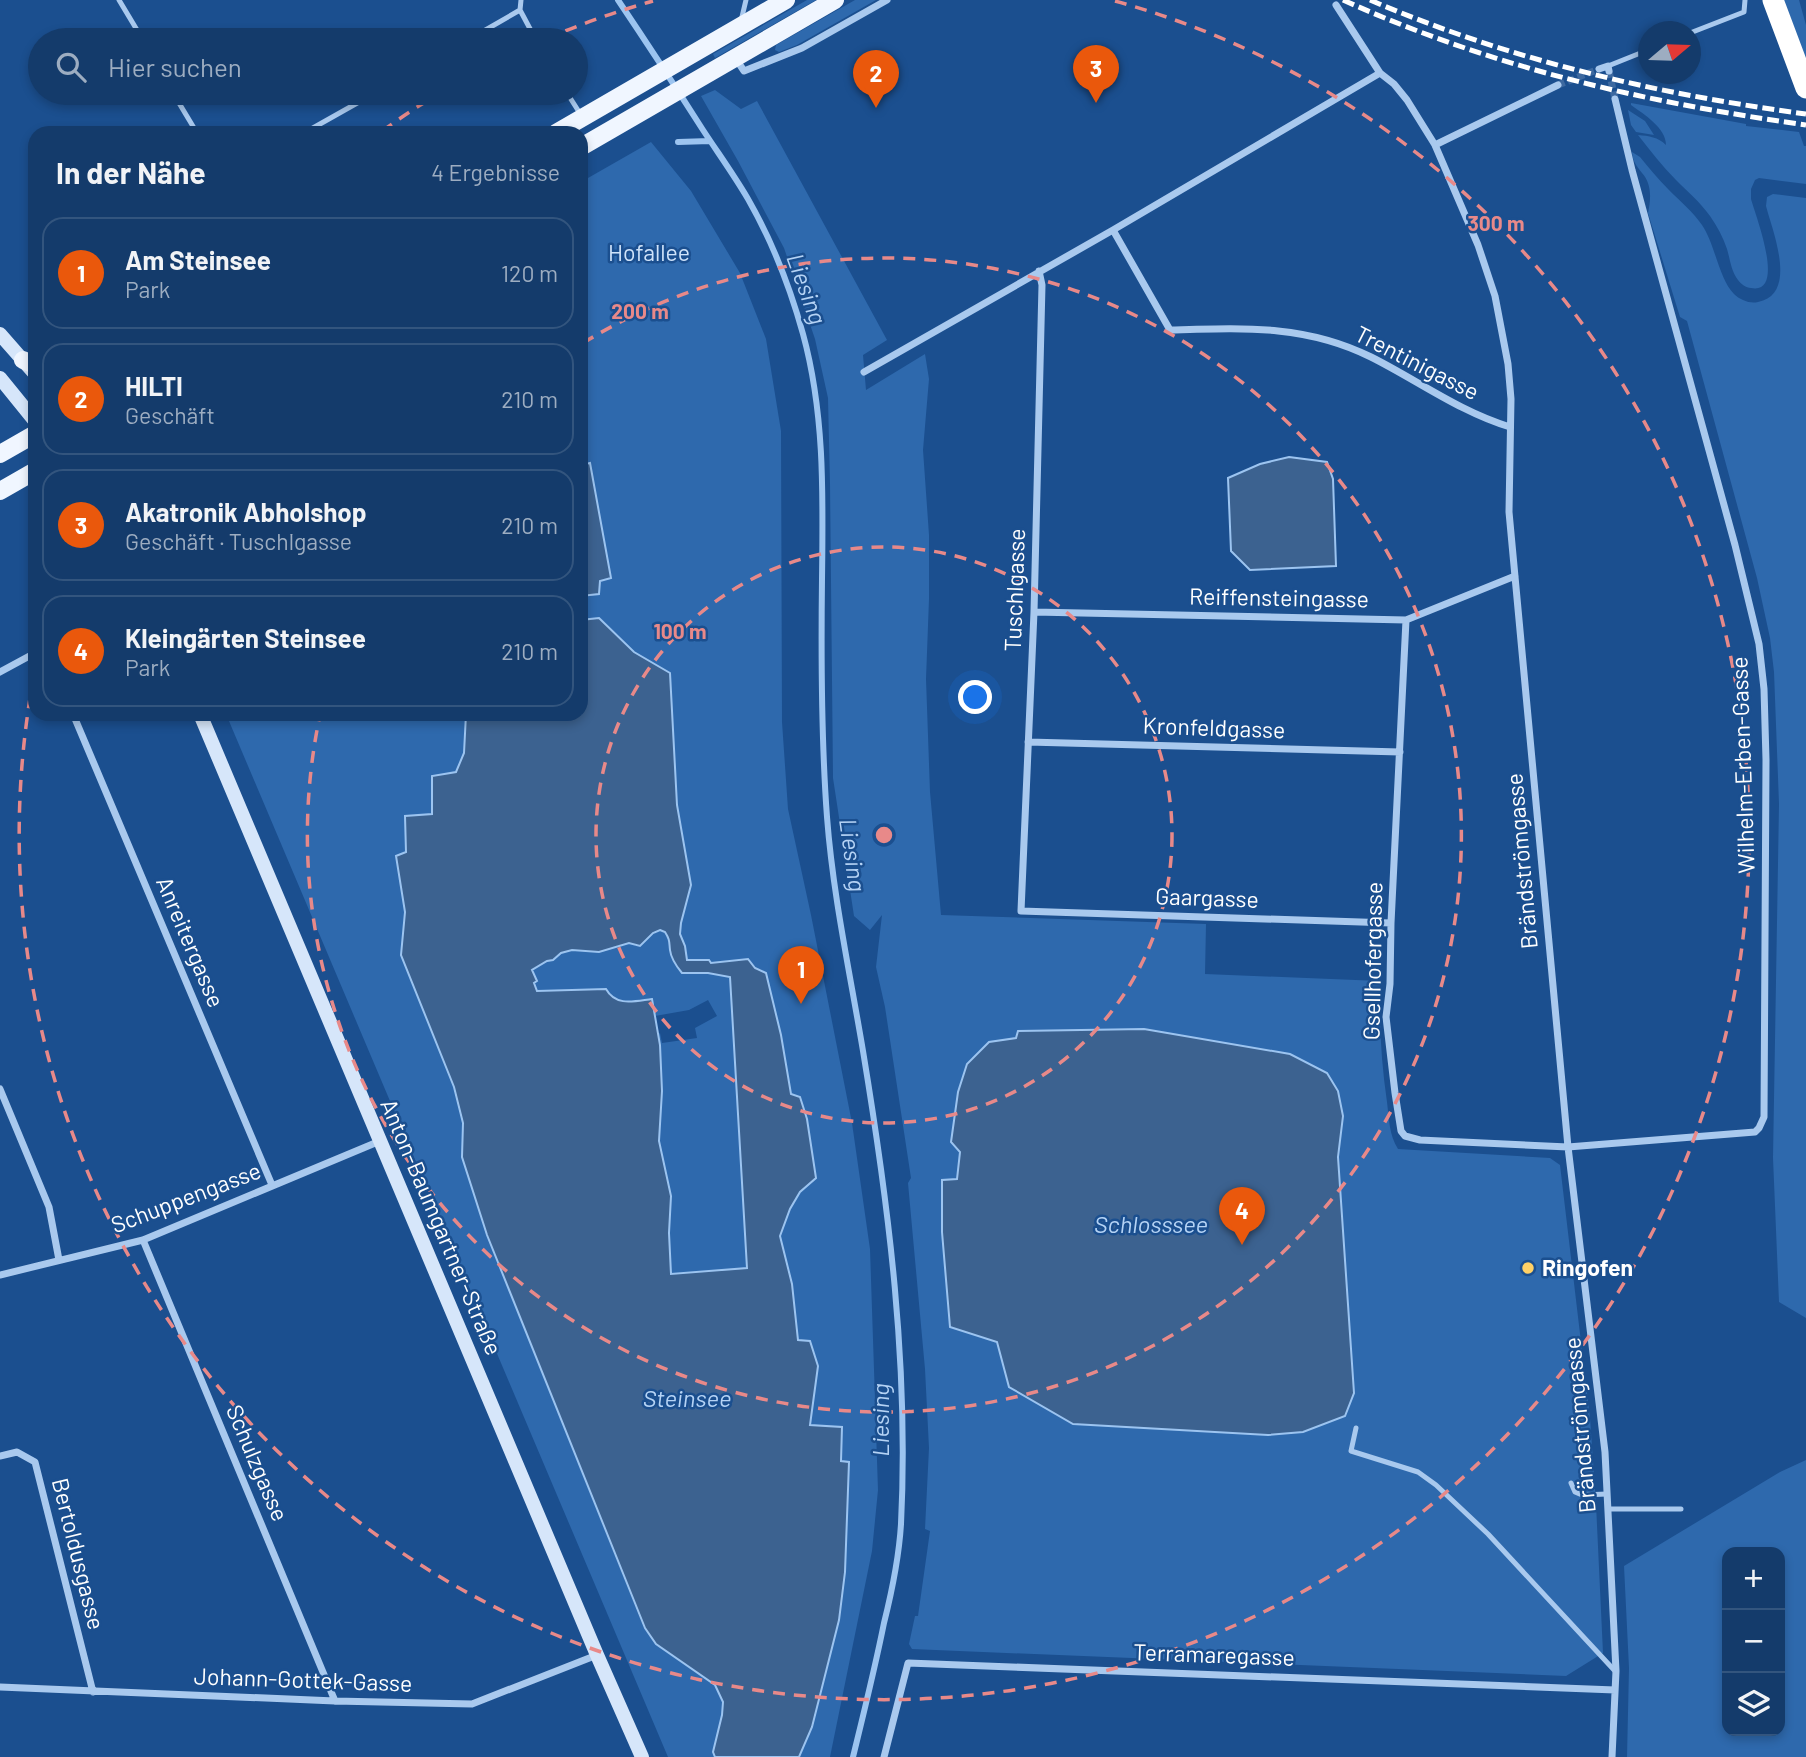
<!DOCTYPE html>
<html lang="de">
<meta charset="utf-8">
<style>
body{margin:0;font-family:Barlow,sans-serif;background:#214673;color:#f1f3f6}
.controls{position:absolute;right:21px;bottom:21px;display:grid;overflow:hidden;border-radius:14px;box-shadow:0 4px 10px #0003}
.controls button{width:63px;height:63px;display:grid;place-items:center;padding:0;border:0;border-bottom:2px solid #33557e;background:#143b6b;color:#f1f3f6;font:35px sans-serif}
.compass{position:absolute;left:1638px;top:21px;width:63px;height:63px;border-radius:50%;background:#143b6b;box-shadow:0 4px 10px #0003;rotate:71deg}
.you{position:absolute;left:976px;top:698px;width:24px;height:24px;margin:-18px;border:5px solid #fff;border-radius:50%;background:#1a73e8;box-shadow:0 0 0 10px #1a73e833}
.badge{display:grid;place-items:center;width:46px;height:46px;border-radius:50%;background:#ea580c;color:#fff;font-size:23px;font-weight:700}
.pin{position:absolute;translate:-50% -58px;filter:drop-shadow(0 2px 4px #0008)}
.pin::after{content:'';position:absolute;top:37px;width:24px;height:21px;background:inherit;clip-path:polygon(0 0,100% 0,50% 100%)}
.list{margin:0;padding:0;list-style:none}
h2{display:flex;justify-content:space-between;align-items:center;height:91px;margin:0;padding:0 28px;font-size:30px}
h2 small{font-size:23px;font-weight:400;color:#9dadc1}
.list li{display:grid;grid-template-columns:46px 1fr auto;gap:21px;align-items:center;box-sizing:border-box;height:112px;margin:0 14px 14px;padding:0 14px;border:2px solid #33557e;border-radius:21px}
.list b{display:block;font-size:26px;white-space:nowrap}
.list p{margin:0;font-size:23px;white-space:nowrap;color:#9dadc1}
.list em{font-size:23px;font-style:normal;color:#9dadc1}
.icon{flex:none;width:38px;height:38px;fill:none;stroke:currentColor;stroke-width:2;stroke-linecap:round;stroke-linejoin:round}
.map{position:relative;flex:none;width:1806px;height:1757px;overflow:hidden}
.search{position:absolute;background:#143b6b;box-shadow:0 4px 10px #0003;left:28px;top:28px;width:560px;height:77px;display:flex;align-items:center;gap:18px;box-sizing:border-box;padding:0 24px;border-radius:38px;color:#9dadc1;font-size:26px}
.panel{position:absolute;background:#143b6b;box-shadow:0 4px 10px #0003;left:28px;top:126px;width:560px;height:595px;border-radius:21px}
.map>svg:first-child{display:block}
.green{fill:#2e69ad;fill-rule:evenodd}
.water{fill:#3c6290;stroke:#9cc4f0;stroke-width:2;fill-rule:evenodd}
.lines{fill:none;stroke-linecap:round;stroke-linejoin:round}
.stream{stroke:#9cc4f0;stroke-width:6}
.street-tunnel{stroke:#3d69a0;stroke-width:7;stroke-dasharray:7 3.5;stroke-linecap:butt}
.lane{stroke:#a9c9ee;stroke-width:5}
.street{stroke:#a9c9ee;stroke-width:7}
.secondary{stroke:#d6e6fa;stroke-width:14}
.primary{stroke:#f0f6ff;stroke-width:18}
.highway{stroke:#fff;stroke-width:21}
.rail{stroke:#fff;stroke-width:5;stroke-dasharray:12 5;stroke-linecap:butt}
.ring{fill:none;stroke:#e88989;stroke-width:3.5;stroke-dasharray:12 9}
.poi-dot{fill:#ffd166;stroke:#1b4f8f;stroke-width:2.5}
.labels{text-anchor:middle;stroke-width:5;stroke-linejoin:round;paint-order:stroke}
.park-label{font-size:23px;fill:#cfe3fa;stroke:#1b4f8f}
.street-label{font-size:23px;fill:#fff;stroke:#1b4f8f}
.poi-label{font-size:23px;font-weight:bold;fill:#fff;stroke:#1b4f8f;text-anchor:start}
.water-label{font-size:24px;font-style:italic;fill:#b5d3f5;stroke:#1b4f8f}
.centre{fill:#e88989;stroke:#1b4f8f;stroke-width:3.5}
.ring-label{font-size:21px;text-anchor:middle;font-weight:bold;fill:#e88989;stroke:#1b4f8f;stroke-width:5;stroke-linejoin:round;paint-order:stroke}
</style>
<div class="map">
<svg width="1806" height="1757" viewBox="0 0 1806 1757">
<rect width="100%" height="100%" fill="#1b4f8f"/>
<path class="green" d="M807 0H816L715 58 713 54Z
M855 0H876L797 45 779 52 775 50 776 45Z
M1784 0H1799L1806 25V60Z
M715 90 741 109 757 101 887 340 863 355 866 390 925 354 929 379 923 450 929 535V599L926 679 930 792 941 915 1206 924 1205 974 1380 981C1379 1022 1381 1061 1387 1102 1389 1118 1389 1135 1398 1149L1550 1158 1560 1165 1590 1418 1596 1504 1603 1653 1566 1676 912 1649 909 1644 915 1616H918L930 1531 925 1529 929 1448 925 1369 908 1183 911 1178 885 1007 876 967 882 915 870 930 854 916 833 778 830 484 828 398 815 339 784 248 738 161 701 96Z
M1631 103 1746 124V126L1799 132 1804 146H1806V184L1759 178 1755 180 1751 189V199C1755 214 1787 295 1751 288 1746 288 1741 284 1738 280 1731 271 1730 259 1727 249 1723 237 1717 226 1710 216 1700 202 1688 192 1676 180 1662 166 1650 150 1638 135 1649 136 1658 137 1666 145 1666 128 1645 115 1631 105Z
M1628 110 1645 121 1654 135 1636 132 1631 125Z
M651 142 691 191 740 273 766 339 781 431 782 722 788 809 811 915 852 1123 870 1249 878 1490 872 1551 830 1757H799L812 1727 849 1462H841L810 1426 818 1366 798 1340 792 1284 780 1236 790 1209 800 1192 816 1178 807 1119 800 1097 791 1095 781 1035 766 973 755 968 747 959 711 963 708 960H687L685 946 680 934 681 923 691 885 677 805 670 673 634 652 600 618 581 620V596L598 594 600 581 611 578 589 463 581 465V182Z
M1632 152 1640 157C1649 168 1658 179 1669 190 1680 201 1693 212 1702 225 1715 244 1719 279 1734 294 1740 300 1750 304 1758 302 1799 294 1772 230 1766 206L1767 197 1773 194 1806 198V1318L1779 1302 1773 1158 1779 804 1774 672 1770 638 1757 578 1687 321 1680 317 1648 213C1651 199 1652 184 1642 173 1636 165 1633 162 1632 152Z
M226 714H466L464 753 456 772 432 776V814L405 817 406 852 396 856 405 912 401 955 454 1087 463 1123 462 1157 487 1235 644 1628 656 1644 715 1685 723 1702 722 1715 713 1752 715 1757H668Z
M660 930 665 931C669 939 669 942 670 950 671 959 677 967 682 973H708L730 977 748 1268 671 1275 669 1233 671 1196 659 1141 662 1091 658 1034 660 1033 662 1043 697 1038 695 1028 717 1016 708 1000 689 1010 655 1016 652 999C634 1001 616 1007 606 989L536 991 534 982 537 981 532 970 547 961 553 960 561 953 572 950 588 951 629 943 637 946C646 942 651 934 660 930Z
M1806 1460V1757H1627L1629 1668 1624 1566 1780 1472ZM1727 1552H1780V1731H1727Z"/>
<path class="water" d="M1289 457 1327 462 1333 479 1336 566 1250 570 1231 551 1228 478 1260 464Z
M590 463 611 578 600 581 599 594 581 596V465Z
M599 618 634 652 670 673 677 805 691 885 681 923 680 934 685 946 687 960H709L711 963 748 959 755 968 766 973 781 1035 791 1094 800 1097 807 1119 816 1178 800 1192 790 1209 780 1236 792 1284 798 1340 810 1341 818 1366 810 1425 842 1427 841 1461 849 1462 845 1572 839 1620 812 1727 799 1757H715L713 1752 722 1715 723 1702 715 1685 656 1644 645 1628 487 1235 462 1157 463 1123 454 1087 401 955 405 912 396 856 406 852 405 816 432 814V776L456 772 464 753 466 714H581V620ZM660 930 665 932C670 940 669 941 670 950 671 959 677 967 682 973H708L730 977 747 1268 671 1274 669 1233 671 1196 659 1141 662 1091 660 1045 652 999C635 1001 616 1007 606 989L537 991 534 983 537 981 532 970 547 961 553 960 561 953 572 950 599 952 629 943 640 946 653 933Z
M1144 1029 1290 1054 1327 1073 1338 1091 1343 1116 1338 1157 1354 1393 1345 1416 1303 1432 1268 1435 1073 1424 1009 1387 997 1342 950 1327 942 1232V1180L957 1179 960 1152 951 1142 958 1092 967 1064 989 1042 1016 1038 1018 1031Z"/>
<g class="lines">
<path class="stream" d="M618 0C647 43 675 86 703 130 718 153 734 175 748 199 772 241 790 287 803 334 825 414 823 497 822 579 821 658 821 737 827 817 833 896 850 973 863 1051 889 1208 909 1366 901 1524 899 1557 892 1591 884 1623 875 1668 864 1712 853 1757
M678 142 710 141"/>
<path class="street-tunnel" d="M1609 71 1615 99
M1558 85 1599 69"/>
<path class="lane" d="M119 0 143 40
M521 0 520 10 536 40
M741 21 746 0
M1690 33 1744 12 1745 0
M468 40 520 10
M1608 66 1648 50
M173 93 197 133
M567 93 581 115
M304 133 375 93
M1356 1428 1351 1451 1418 1472 1436 1485 1488 1534 1615 1671
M1571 1483 1575 1492 1582 1495 1607 1494
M1608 1509H1681"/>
<path class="street" d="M1336 5 1380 73 1394 84 1407 100 1435 145 1478 245 1495 296 1508 364 1511 399 1509 512 1568 1147 1605 1452 1616 1671 1612 1757
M736 59 744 71 802 48 887 0
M1599 69 1608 66 1609 71
M1435 145 1558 85
M1113 230 1170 330C1241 328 1305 324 1371 357 1417 380 1460 412 1510 427
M1039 271 1042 285 1034 612 1021 911 1391 923
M864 372 1113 230 1380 73
M1034 612 1406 620 1515 576
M1406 620 1391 923 1390 984 1386 1017 1395 1093 1401 1131 1405 1136 1420 1140 1568 1147 1755 1132 1759 1128 1764 1117 1766 760 1764 689 1759 644 1735 545 1632 170 1615 99
M0 672 35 653
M73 714 272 1185
M1028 742 1400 752
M0 1089 49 1207 59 1260
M143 1240 335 1701
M0 1275 143 1240 380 1141
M0 1456 17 1452 35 1462 93 1692
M0 1687 335 1701 472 1704 597 1655
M884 1757 908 1663 1615 1690"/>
<path class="secondary" d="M0 334 35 374
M0 378 35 421
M200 714 597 1655 642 1757"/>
<path class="primary" d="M556 133 786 0
M581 147 835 0
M23 360 35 365
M0 454 35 434
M0 491 35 471"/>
<path class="highway" d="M1773 0 1806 88"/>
<path class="rail" d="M1343 0C1494 68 1643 102 1806 125
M1370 0C1510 60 1656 94 1806 114"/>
</g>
<g class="ring">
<circle cx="884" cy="835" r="288"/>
<path d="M583 343A577 577 0 1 1 320 715"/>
<path d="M382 131A865 865 0 0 1 438 94M546 39A865 865 0 0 1 653 1M1115 1A865 865 0 1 1 35 670"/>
</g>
<circle class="poi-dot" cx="1528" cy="1268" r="7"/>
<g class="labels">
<g class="park-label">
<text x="649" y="261">Hofallee</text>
</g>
<g class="street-label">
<text transform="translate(1417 363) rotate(27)" y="8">Trentinigasse</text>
<text transform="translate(1015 590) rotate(-88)" y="8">Tuschlgasse</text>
<text transform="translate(1279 598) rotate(1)" y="8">Reiffensteingasse</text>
<text transform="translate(1214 728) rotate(2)" y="8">Kronfeldgasse</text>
<text transform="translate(1743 765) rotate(-92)" y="8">Wilhelm-Erben-Gasse</text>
<text transform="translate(1522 861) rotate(-95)" y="8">Brändströmgasse</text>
<text transform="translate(1207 898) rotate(2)" y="8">Gaargasse</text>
<text transform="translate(190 942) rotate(67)" y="8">Anreitergasse</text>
<text transform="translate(1373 961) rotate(-89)" y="8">Gsellhofergasse</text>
<text transform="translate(186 1198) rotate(-21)" y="8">Schuppengasse</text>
<text transform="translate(441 1227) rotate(67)" y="8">Anton-Baumgartner-Straße</text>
<text transform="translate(1580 1425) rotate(-95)" y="8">Brändströmgasse</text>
<text transform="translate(257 1463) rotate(67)" y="8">Schulzgasse</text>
<text transform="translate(78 1554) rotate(76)" y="8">Bertoldusgasse</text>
<text transform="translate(1214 1655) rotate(2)" y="8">Terramaregasse</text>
<text transform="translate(303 1680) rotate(2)" y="8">Johann-Gottek-Gasse</text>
</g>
<g class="poi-label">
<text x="1542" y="1276">Ringofen</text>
</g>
<g class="water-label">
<text transform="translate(806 289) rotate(70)" y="8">Liesing</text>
<text transform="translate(852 855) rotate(82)" y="8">Liesing</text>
<text x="1151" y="1233">Schlosssee</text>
<text x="687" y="1407">Steinsee</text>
<text transform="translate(881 1420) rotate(-90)" y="8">Liesing</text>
</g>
</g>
<circle cx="884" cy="835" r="10" class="centre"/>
<g class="ring-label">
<text x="1496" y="231">300 m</text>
<text x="640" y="319">200 m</text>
<text x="680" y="639">100 m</text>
</g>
</svg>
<div class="controls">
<button>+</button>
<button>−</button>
<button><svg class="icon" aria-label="layers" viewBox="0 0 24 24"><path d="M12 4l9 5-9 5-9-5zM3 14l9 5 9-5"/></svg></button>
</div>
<svg class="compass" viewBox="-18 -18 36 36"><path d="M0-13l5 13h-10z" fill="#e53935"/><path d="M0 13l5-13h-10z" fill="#9dadc1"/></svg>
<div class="you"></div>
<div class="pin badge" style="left:801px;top:1004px">1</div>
<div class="pin badge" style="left:876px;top:108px">2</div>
<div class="pin badge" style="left:1096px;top:103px">3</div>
<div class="pin badge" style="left:1242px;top:1245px">4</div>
<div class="search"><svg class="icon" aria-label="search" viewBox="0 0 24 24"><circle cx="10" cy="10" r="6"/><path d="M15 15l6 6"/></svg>Hier suchen</div>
<section class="panel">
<h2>In der Nähe<small>4 Ergebnisse</small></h2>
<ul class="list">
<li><span class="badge">1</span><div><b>Am Steinsee</b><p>Park</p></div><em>120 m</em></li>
<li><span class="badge">2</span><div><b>HILTI</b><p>Geschäft</p></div><em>210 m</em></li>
<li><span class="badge">3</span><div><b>Akatronik Abholshop</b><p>Geschäft · Tuschlgasse</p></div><em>210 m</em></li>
<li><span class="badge">4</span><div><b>Kleingärten Steinsee</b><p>Park</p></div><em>210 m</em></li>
</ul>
</section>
</div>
